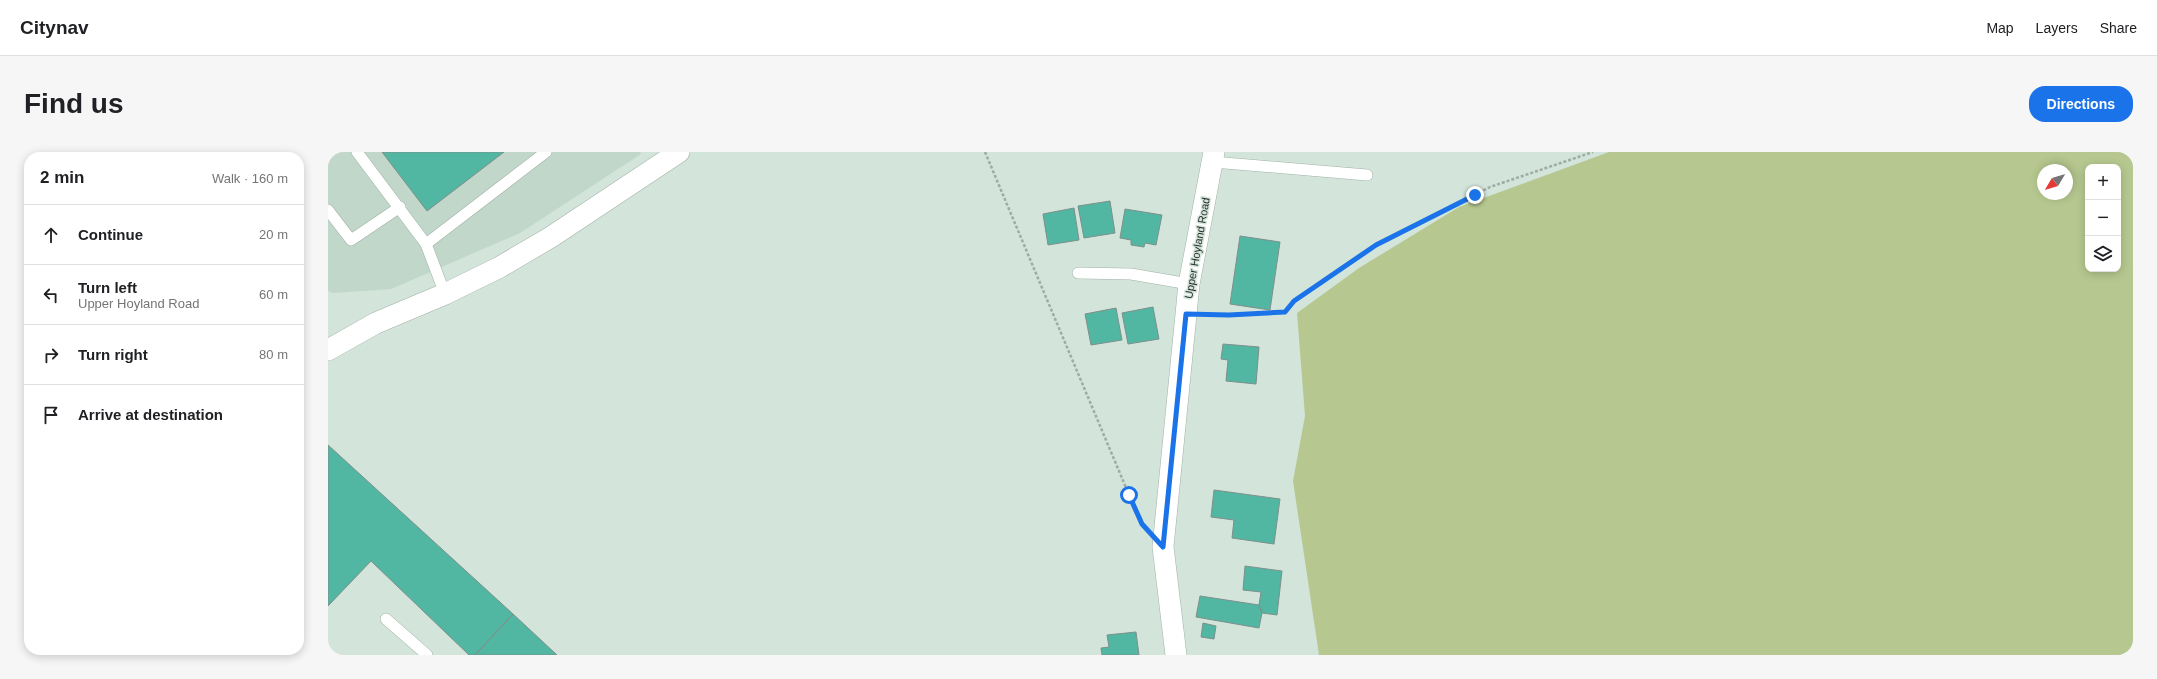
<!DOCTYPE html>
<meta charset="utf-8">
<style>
body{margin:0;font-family:Helvetica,sans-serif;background:#f6f6f6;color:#202124}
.controls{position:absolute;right:12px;top:12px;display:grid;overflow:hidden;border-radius:8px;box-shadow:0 2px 10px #0003}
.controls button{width:36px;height:36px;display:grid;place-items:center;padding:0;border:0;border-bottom:1px solid #e0e0e0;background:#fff;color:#202124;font:20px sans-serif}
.compass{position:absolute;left:1709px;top:12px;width:36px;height:36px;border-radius:50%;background:#fff;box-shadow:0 2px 10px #0003;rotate:232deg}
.stop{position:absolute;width:12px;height:12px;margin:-9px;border:3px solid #1a73e8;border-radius:50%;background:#fff}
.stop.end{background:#1a73e8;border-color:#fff;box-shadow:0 1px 4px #0008}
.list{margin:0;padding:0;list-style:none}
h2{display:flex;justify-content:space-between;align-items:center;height:52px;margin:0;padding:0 16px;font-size:17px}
h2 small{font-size:13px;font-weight:400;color:#757577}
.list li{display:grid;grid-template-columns:26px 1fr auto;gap:12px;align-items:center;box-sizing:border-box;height:60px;padding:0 16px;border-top:1px solid #e0e0e0}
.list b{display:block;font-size:15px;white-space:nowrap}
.list p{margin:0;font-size:13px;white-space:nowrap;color:#757577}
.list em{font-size:13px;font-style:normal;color:#757577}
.icon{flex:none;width:22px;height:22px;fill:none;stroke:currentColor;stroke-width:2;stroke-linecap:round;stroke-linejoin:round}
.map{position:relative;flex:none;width:1805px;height:503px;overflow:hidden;border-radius:16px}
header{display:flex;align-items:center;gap:24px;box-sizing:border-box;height:56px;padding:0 20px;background:#fff;border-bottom:1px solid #e0e0e0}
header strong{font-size:19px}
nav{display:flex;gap:22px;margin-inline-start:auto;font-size:14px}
.intro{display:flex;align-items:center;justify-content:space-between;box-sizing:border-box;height:96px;padding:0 24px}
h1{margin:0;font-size:28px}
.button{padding:10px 18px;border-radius:16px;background:#1a73e8;color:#fff;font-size:14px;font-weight:700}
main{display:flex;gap:24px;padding:0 24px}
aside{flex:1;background:#fff;border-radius:16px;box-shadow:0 2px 10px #0003}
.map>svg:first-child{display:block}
.built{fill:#c0d7c9}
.green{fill:#b6c88f;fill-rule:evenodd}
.building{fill:#51b6a2;stroke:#7e908b}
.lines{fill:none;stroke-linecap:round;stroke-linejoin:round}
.service-casing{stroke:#a1b1a7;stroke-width:12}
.minor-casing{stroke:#a1b1a7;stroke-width:22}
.path{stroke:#9eaca4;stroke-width:2.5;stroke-dasharray:3 2;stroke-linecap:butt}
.service{stroke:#fff;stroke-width:11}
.minor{stroke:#fff;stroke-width:21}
.route{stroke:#1a73e8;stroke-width:5}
.labels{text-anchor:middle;stroke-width:3;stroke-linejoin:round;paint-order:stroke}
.street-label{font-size:11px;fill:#272d29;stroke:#d3e4da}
</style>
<header>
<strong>Citynav</strong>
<nav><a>Map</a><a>Layers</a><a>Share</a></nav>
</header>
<div class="intro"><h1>Find us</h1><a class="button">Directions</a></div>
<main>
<aside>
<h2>2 min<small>Walk · 160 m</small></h2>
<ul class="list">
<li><svg class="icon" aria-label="ahead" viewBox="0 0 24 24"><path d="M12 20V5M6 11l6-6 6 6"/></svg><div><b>Continue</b></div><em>20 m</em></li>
<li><svg class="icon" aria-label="left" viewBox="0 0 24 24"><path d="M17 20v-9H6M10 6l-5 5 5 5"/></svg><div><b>Turn left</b><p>Upper Hoyland Road</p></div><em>60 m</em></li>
<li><svg class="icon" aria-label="right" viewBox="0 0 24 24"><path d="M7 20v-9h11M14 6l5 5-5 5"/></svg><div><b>Turn right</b></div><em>80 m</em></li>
<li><svg class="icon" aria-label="arrive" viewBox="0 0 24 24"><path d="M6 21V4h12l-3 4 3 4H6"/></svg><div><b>Arrive at destination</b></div></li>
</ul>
</aside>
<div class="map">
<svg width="1805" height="503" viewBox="0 0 1805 503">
<rect width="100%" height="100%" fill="#d3e4da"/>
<path class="built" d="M0 0H312L313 2 192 81 63 137 5 141 0 139Z"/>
<path class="green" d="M1281 0H1805V503H991L965 329 977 264 969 161 1031 116 1131 55ZM1760 15H1790V117H1760ZM1715 18H1739V42H1715Z"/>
<path class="building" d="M54 0H176L99 59Z
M782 49 787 81 756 86 750 54Z
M746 56 751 88 720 93 715 62Z
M797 57 834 63 828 93 817 91 816 95 803 93V88L792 86Z
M912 84 952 90 942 158 902 152Z
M825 155 831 187 800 192 794 161Z
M788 156 794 188 763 193 757 162Z
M895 192 931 195 928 232 898 229 900 208 893 207Z
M0 293 185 462 147 503H141L43 409 0 454Z
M886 338 952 347 946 392 904 386 906 368 883 365Z
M917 414 954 419 949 463 934 461 931 453 933 440 915 438Z
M872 444 931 453 934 461 931 476 868 465Z
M185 462 229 503H147Z
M875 471 888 474 886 487 873 485Z
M808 480 811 503H774L773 496 781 495 779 483Z"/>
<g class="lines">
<g class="service-casing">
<path id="service" d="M29 0 98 92 117 142
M885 10 1039 23
M0 58 23 88 72 55
M98 92 218 0
M750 121 803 122 861 132
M58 467 99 503"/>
</g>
<g class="minor-casing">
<path id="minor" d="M0 198 48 171 117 142 172 115 223 85 351 0
M848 503 835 395 861 132 886 0"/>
</g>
<path class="path" d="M657 0 812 369
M881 163 957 160 966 149 1048 93 1162 35 1265 0"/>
<use href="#service" class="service"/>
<use href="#minor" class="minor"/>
</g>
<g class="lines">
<path class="route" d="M801 343 814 372 835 395 858 162 901 163 957 160 966 149 1048 93 1147 43"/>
</g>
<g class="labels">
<g class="street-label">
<text transform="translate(869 96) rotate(-80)" y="4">Upper Hoyland Road</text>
</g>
</g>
</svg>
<div class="controls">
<button>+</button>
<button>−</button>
<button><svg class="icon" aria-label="layers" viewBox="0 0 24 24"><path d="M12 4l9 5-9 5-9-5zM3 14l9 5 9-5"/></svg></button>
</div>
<svg class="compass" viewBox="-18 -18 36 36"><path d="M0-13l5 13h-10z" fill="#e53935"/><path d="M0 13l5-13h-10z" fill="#757577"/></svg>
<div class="stop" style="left:801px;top:343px"></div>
<div class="stop end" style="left:1147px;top:43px"></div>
</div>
</main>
